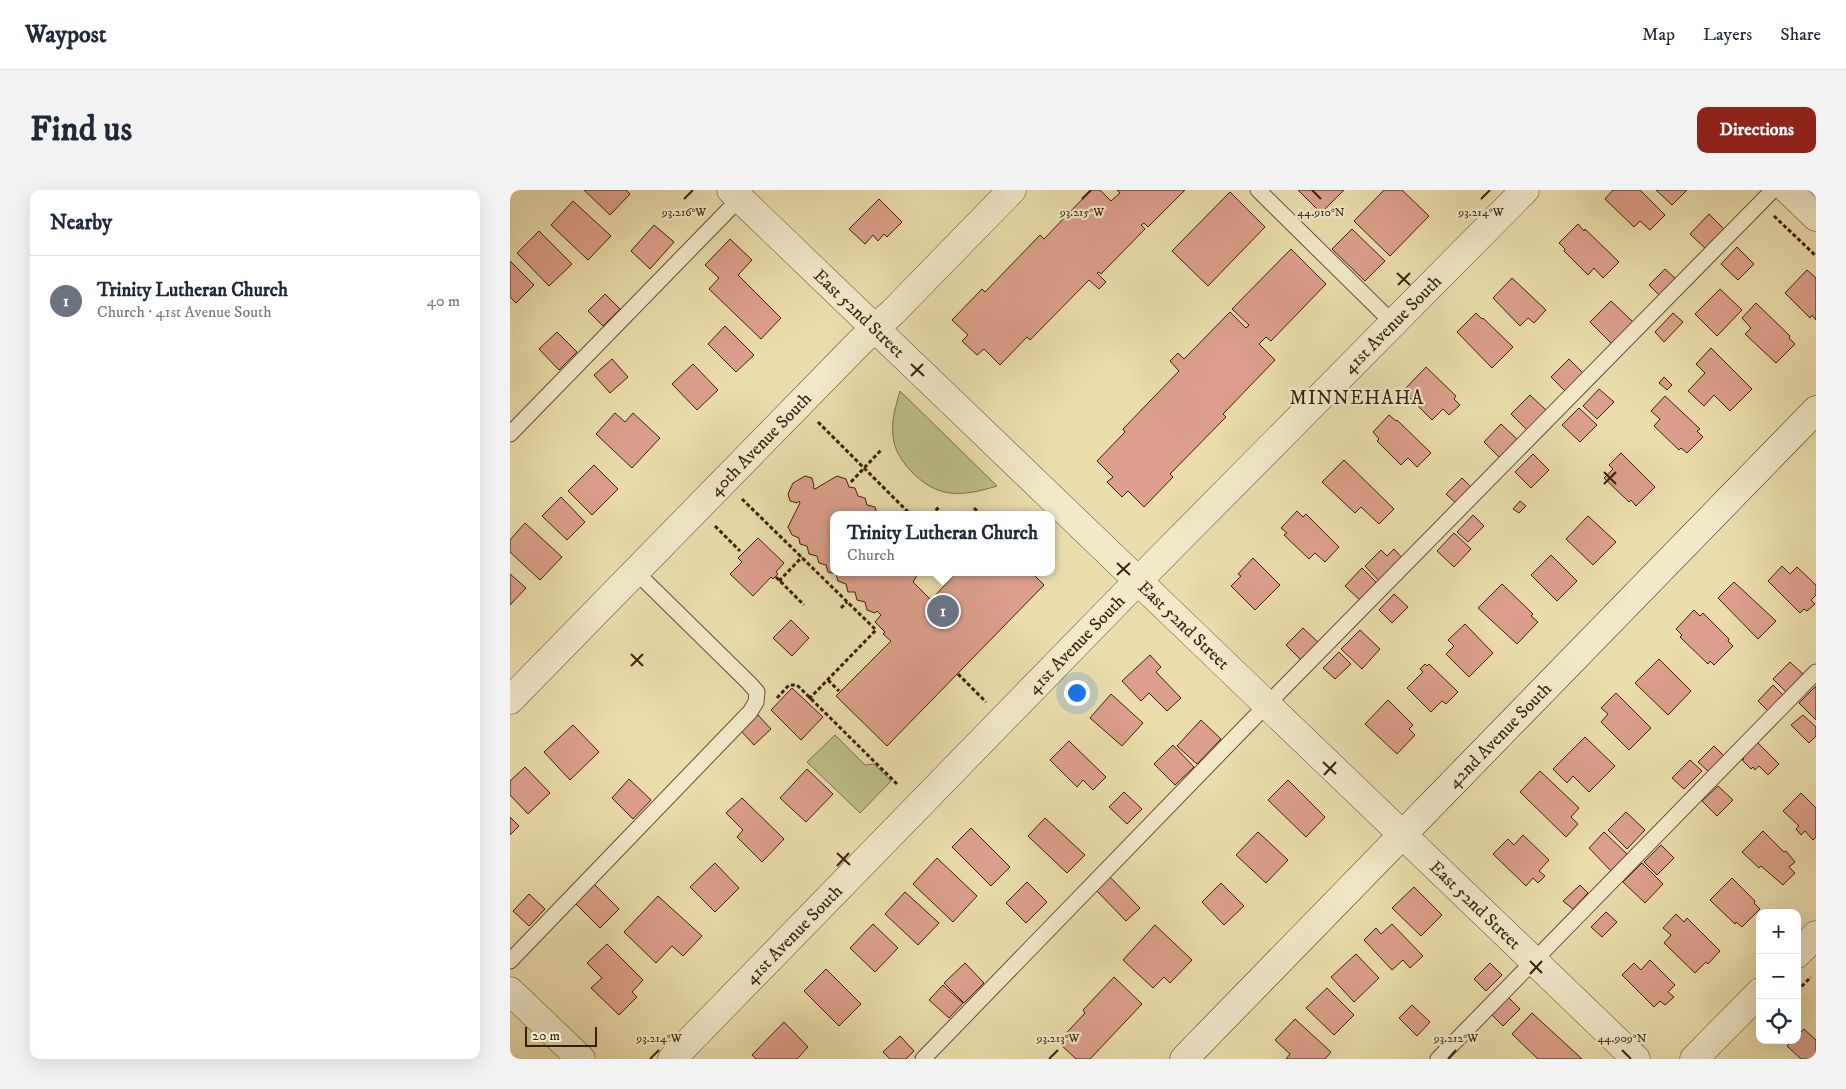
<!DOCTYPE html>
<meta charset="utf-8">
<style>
body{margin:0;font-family:"IM FELL DW Pica",serif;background:#f2f2f3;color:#1f2937}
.controls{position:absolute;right:15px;bottom:15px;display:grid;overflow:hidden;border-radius:10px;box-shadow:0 5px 20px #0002}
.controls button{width:45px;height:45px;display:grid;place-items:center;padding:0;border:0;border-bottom:1px solid #e0e1e3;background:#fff;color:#1f2937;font:25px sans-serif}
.scale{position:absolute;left:15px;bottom:12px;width:72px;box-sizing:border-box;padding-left:5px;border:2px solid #3b1f08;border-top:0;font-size:14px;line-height:18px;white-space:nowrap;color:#3b1f08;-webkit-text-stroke:4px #f2e9c9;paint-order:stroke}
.you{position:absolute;left:566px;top:502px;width:18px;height:18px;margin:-12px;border:4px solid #fff;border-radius:50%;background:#1a73e8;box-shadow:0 0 0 8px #1a73e833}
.badge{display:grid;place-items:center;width:32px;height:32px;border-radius:50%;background:#8f2418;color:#fff;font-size:16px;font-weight:700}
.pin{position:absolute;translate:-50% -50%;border:2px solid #fff;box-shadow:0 1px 5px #0006}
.popup{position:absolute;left:320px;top:321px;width:225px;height:65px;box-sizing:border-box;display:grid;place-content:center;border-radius:10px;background:#fff;filter:drop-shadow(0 1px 4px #0005);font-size:16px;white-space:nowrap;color:#747a83}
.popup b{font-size:19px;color:#1f2937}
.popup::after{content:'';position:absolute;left:50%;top:100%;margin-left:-10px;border:10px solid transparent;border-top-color:#fff}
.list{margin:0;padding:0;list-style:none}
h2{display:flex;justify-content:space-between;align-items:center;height:65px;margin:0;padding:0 20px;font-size:21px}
h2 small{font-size:16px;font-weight:400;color:#747a83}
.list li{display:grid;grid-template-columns:32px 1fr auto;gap:15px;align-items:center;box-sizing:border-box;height:90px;padding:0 20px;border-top:1px solid #e0e1e3}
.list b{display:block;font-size:19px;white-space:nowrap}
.list p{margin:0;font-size:16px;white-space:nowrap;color:#747a83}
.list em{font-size:16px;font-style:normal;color:#747a83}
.icon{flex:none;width:28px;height:28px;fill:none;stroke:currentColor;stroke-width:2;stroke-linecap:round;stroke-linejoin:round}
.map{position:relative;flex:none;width:1306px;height:869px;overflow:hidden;border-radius:10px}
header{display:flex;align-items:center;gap:30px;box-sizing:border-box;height:70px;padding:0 25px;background:#fff;border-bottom:1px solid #e0e1e3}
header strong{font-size:24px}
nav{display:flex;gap:28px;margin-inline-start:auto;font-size:18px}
.intro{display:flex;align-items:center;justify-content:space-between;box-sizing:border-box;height:120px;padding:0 30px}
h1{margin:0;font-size:35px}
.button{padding:12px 22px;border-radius:10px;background:#8f2418;color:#fff;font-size:18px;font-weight:700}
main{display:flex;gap:30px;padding:0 30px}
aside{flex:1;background:#fff;border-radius:10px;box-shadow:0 5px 20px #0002}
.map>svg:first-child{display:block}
.green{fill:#bebf85;stroke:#7c6f46}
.building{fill:#dca08c;stroke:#3b1f08}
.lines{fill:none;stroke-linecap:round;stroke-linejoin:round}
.lane-casing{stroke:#674e31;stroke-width:17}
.street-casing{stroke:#674e31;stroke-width:29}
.secondary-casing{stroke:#3b1f08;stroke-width:29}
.path{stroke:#3b1f08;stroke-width:3;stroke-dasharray:4 2.5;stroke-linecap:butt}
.lane{stroke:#f2e9c9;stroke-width:15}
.street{stroke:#f2e9c9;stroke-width:28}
.secondary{stroke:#f2e9c9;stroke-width:28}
.ticks{fill:none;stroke:#3b1f08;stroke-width:2}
.labels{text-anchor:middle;stroke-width:4.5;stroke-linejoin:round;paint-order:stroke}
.street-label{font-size:18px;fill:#3b1f08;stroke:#f2e9c9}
.neighbourhood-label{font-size:19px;letter-spacing:1px;fill:#3b1f08;stroke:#f2e9c9}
.ticks-label{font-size:12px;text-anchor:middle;fill:#3b1f08;stroke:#f2e9c9;stroke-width:4.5;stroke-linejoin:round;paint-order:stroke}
</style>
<header>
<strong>Waypost</strong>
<nav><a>Map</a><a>Layers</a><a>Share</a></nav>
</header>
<div class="intro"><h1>Find us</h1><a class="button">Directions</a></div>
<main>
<aside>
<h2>Nearby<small></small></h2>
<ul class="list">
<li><span class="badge" style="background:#6b7280">1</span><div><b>Trinity Lutheran Church</b><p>Church · 41st Avenue South</p></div><em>40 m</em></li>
</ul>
</aside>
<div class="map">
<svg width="1306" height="869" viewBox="0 0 1306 869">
<rect width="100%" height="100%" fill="#ebddac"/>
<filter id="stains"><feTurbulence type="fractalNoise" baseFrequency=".004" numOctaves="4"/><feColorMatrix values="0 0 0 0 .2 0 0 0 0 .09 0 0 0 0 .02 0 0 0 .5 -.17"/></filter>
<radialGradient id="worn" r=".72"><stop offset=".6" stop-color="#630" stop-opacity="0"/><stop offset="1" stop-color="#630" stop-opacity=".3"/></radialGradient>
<path class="green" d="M390 201 487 296C451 307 427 309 400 280 391 270 384 259 383 246 381 231 386 215 390 201Z
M325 545 355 575 364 574 381 591 350 623 297 572Z"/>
<path class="building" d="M74 0H116L120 4 100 25Z
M581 0H590L601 11 610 3 607 0H675L638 37 634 33 631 35 635 39 591 84 589 82 587 83 596 92 589 99 579 90 520 150 517 147 490 175 474 159 467 165 452 151 458 145 442 130 472 99 475 102 530 45 534 49Z
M788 0H834L811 23Z
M874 0H892L919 26 880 66 844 31Z
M1103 0H1130L1155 25 1140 40 1130 31 1124 37 1095 9Z
M1146 0H1177L1162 15Z
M720 2 755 37 698 96 662 61Z
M369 9 392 32 377 47 374 44 368 51 363 45 355 54 339 39Z
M63 11 101 46 78 70 41 35Z
M1199 24 1216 41 1197 60 1180 44Z
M1068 34 1074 41 1075 39 1109 72 1093 88 1084 78 1078 85 1054 61 1055 59 1049 53Z
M144 35 164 52 140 79 121 61Z
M842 39 875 71 855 91 822 59Z
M29 41 62 74 39 96 7 63Z
M220 49 242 70 228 85 271 128 251 149 199 99 209 88 195 75Z
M1227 57 1244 74 1228 90 1211 74Z
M781 59 816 94 761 151 756 147 749 154 765 170 713 224 716 227 660 284 663 287 634 317 618 301 612 307 597 292 603 287 587 271 615 242 613 239 669 181 660 171 668 163 674 169 720 122 736 138 739 135 722 119Z
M0 71 24 95 6 113 0 107Z
M1155 79 1166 89 1150 106 1139 95Z
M1297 80 1306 88V130L1302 125 1300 128 1275 103Z
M1002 88 1036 120 1024 133 1018 128 1010 136 983 108Z
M1210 99 1232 120 1207 146 1185 124Z
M95 104 110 119 93 136 78 121Z
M1101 111 1123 132 1102 154 1080 132Z
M1246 113 1280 146 1279 148 1285 154 1266 173 1235 144 1241 138 1232 128Z
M966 123 972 129 973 128 1003 157 982 178 947 142Z
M1163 123 1173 132 1154 152 1145 142Z
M215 136 244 165 226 182 198 154Z
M47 142 67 162 49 180 29 159Z
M1201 158 1242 199 1220 221 1204 205 1194 216 1178 201 1195 183 1186 174Z
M102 169 118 187 100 203 84 185Z
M1059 169 1076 186 1058 204 1041 187Z
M183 174 208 200 187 220 162 194Z
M916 177 946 206 944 209 950 215 939 225 933 219 922 230 893 201Z
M1154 187 1162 195 1157 200 1149 193Z
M1089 199 1104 212 1087 229 1073 216Z
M1020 205 1038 222 1019 242 1001 224Z
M1155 206 1190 239 1187 241 1193 247 1177 263 1171 258 1169 260 1144 236 1150 229 1141 221Z
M1069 218 1087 235 1070 252 1052 235Z
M105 223 115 232 123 223 150 248 122 278 86 244Z
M879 225 886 231 887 230 921 263 907 277 898 268 891 275 867 251 869 249 863 242Z
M991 234 1009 251 991 269 974 252Z
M1111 263 1145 297 1126 316 1121 310 1119 312 1094 288 1103 279 1099 275Z
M1023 264 1039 280 1021 298 1005 282Z
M834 270 884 319 869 334 851 317 845 323 812 292Z
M84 275 108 299 82 325 58 301Z
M295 286 302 288 304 296 303 298 305 299 327 286 336 289 339 297 345 298 348 306 355 308 357 315 365 317 367 324 369 325H324V382H409L403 392 421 410 447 382H521L534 395 377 556 326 506 381 451 373 444 375 442 365 432 371 425 367 421 365 423 357 420 355 412 347 410 345 402H338L336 394 328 391 326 384 318 382 316 375 309 373 307 366 299 364 297 356 290 354 289 348 282 345 278 337 290 313 289 311 287 313 280 311 278 304 283 293Z
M952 288 963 299 948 315 936 304Z
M51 307 75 332 57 350 32 326Z
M1010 311 1016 316 1009 323 1003 319Z
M787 321 793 327 796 324 829 357 815 372 805 363 799 369 774 345 777 343 771 338Z
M963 325 974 336 958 352 947 342Z
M1078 326 1106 352 1083 375 1056 349Z
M15 333 52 367 30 390 0 362V350Z
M944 343 961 359 944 377 927 361Z
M248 348 274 373 266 382 268 384 263 389 261 387 243 406 220 384 232 372 228 368Z
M884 359 894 370 871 393 855 376 871 360 877 366Z
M1041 365 1067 391 1047 411 1021 385Z
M743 368 770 395 745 420 721 396 731 386 728 384Z
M1272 376 1280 384 1287 377 1306 395V405L1301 410 1305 414 1297 421 1294 419 1290 423 1258 391Z
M852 378 869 395 852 412 835 396Z
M0 384 16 398 0 415Z
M1224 392 1266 431 1248 449 1208 408Z
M992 394 1023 424 1021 426 1028 432 1007 454 968 418Z
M884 404 898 417 882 433 869 420Z
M1184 420 1190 426 1193 423 1219 449 1218 451 1223 456 1204 475 1200 471 1198 474 1170 447 1172 445 1166 439Z
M281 430 299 448 282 466 263 448Z
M955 434 983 463 959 487 936 464 944 456 938 450Z
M793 438 810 454 792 471 776 455Z
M850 440 870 459 852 479 831 459Z
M829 462 841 474 825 489 813 478Z
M640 465 651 477 646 482 671 508 657 521 639 503 631 511 612 491Z
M1149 469 1181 501 1158 525 1125 493Z
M1280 472 1294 485 1277 503 1263 489Z
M915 474 917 476 919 474 948 502 936 514 932 511 921 522 897 498 913 482 910 479Z
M1263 495 1273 505 1258 521 1248 511Z
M1306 496V530L1289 513Z
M282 498 313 527 291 550 261 520Z
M1106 503 1141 538 1119 560 1091 532 1098 524 1091 518Z
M601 504 633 533 612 556 580 528Z
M878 510 903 535 899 539 905 545 887 564 855 534Z
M248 525 261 539 244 555 231 541Z
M1293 525 1306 537V546L1299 553 1281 535Z
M691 530 711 549 687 574 667 556Z
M63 535 89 562 60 590 34 562Z
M1075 547 1105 576 1079 602 1063 586 1057 593 1043 579Z
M559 551 596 587 583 600 573 590 567 597 540 570Z
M1247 552 1269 574 1258 585 1249 576 1245 580 1243 577 1241 579 1232 570 1234 569 1233 568Z
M663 555 684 577 665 595 644 574Z
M1204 556 1214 566 1199 582 1188 572Z
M1180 570 1192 581 1174 599 1162 588Z
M15 577 40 603 18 624 0 605V591Z
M297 579 323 604 296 632 270 608Z
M1030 581 1069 618 1061 627 1068 634 1056 647 1010 602Z
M119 589 141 610 123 629 102 608Z
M778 590 815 627 796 647 758 610Z
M1208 596 1223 610 1207 626 1192 611Z
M614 602 632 619 617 634 599 617Z
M1291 603 1306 618V647L1303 650 1295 641 1291 645 1286 639 1289 636 1273 621Z
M232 608 274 649 252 672 227 647 233 640 216 623Z
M1116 622 1135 640 1117 659 1098 640Z
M0 627 9 636 0 645Z
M535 628 575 665 557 683 518 646Z
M461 638 500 677 481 696 442 657Z
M1253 641 1274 662 1276 661 1285 672 1279 677 1285 683 1273 695 1251 676 1249 678 1232 662Z
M748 642 778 670 756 693 726 665Z
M1094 642 1117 664 1101 681 1079 658Z
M1013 645 1039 670 1029 681 1035 686 1028 693 1023 688 1016 696 983 664 998 649 1004 655Z
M1151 655 1164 668 1147 685 1134 672Z
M427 668 467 706 443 732 403 694Z
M205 673 229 698 205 722 180 697Z
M1132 673 1153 694 1135 713 1113 692Z
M598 685 630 718 616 731 584 698Z
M1222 688 1245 711 1244 713 1250 719 1232 737 1226 732 1225 734 1200 710Z
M82 692 109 719 90 738 63 711Z
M517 692 537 712 516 733 496 713Z
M711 693 734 716 714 735 692 712Z
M1070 695 1078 703 1063 719 1053 711Z
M904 697 932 725 911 746 882 718Z
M395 702 429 733 408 755 375 724Z
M19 704 35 719 19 736 3 721Z
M148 706 192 746 173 766 162 756 146 773 114 742Z
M1096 722 1107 732 1092 747 1081 737Z
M1166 724 1174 732 1177 728 1210 761 1198 774 1196 772 1185 783 1154 753 1161 745 1153 738Z
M363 734 388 758 365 782 340 758Z
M882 734 913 766 900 778 893 770 882 780 854 750 866 738 871 744Z
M645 735 682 770 660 793 654 787 643 798 613 770Z
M97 754 133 790 122 802 127 807 109 825 81 798 92 788 77 773Z
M846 764 869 788 844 812 821 787Z
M1140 770 1165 795 1158 802 1164 807 1155 815 1150 811 1144 817 1112 785 1124 773 1131 780Z
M455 773 474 793 454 813 434 793Z
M980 773 992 785 976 801 964 789Z
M316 779 351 814 329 836 294 801Z
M604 787 632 814 580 869H566L548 852 575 823 573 820Z
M433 795 453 813 439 828 419 810Z
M817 798 844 825 824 845 796 818Z
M996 805 1010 819 993 836 979 822Z
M902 815 920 832 907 846 889 828Z
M1022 823 1072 869H1028L1002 844Z
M785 829 821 862 815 869H776L780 864 765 850Z
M274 832 298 857 287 869H246L242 865Z
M1294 839 1306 850V869H1291L1277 856 1283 850H1287V846Z
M390 846 404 861 396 869H380L373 862Z"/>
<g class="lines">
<g class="lane-casing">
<path id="lane" d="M748 0 883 133
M0 244 233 5
M0 771 240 522 246 512 247 502 239 493 125 381
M413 869 738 534 1263 0
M928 869 1306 482"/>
</g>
<g class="street-casing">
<g id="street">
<path id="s1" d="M221 0 1126 869"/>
<path d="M1278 0 1306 27"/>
<path id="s2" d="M0 510 350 152 383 122 502 0"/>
<path d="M1287 764 1306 745"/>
<path d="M0 801 71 869"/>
<path id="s3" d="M162 869 613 406 1015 0"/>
<path d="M1184 869 1250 802"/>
</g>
</g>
<g class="secondary-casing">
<g id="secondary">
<path id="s4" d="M674 869 1306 220"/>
</g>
</g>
<path class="path" d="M1264 26 1306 66
M308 232 401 325
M341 292 372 259
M232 309 366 440 298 510
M464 318 471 325
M421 325 429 317
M205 336 230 361
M266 387 294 415
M269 391 292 367
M331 418 337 412
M448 484 476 512
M318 490 329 501
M267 508 279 495H287L387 594
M1287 801 1301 787"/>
<use href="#lane" class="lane"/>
<use href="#street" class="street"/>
<use href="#secondary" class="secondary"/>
</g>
<path class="ticks" d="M802 0 811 9M174 9 183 0M572 9 581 0M971 9 980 0M887 83 900 95M888 95 900 83M401 174 414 186M401 186 413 174M1094 282 1106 294M1094 294 1106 282M607 373 620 385M607 385 620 373M121 464 133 476M121 476 133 464M813 572 826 584M814 585 826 572M327 663 340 675M327 676 339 663M1020 771 1032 783M1020 784 1032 771M1112 860 1121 869M140 869 149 860M539 869 548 860M938 869 946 860"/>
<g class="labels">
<g class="street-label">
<text dy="6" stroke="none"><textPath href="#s1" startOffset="178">East 52nd Street</textPath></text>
<text dy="6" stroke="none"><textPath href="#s3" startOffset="1029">41st Avenue South</textPath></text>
<text dy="6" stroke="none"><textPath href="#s2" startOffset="358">40th Avenue South</textPath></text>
<text dy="6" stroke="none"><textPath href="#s1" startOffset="628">East 52nd Street</textPath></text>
<text dy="6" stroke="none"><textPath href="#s3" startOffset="579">41st Avenue South</textPath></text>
<text dy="6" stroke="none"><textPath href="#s4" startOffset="452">42nd Avenue South</textPath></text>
<text dy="6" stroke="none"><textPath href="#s1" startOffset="1032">East 52nd Street</textPath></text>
<text dy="6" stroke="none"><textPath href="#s3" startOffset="174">41st Avenue South</textPath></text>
</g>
<g class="neighbourhood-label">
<text x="847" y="214">MINNEHAHA</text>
</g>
</g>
<g class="ticks-label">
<text x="811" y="26">44.910°N</text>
<text x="174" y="26">93.216°W</text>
<text x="572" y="26">93.215°W</text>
<text x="971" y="26">93.214°W</text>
<text x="149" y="852">93.214°W</text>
<text x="548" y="852">93.213°W</text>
<text x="946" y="852">93.212°W</text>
<text x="1112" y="852">44.909°N</text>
</g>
<rect width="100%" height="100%" filter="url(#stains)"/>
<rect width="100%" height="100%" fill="url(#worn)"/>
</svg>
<div class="controls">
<button>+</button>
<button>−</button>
<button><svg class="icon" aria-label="locate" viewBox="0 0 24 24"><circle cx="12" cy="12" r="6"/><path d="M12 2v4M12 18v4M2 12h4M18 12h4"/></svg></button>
</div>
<div class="scale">20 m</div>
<div class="you"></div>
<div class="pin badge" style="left:433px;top:421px;background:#6b7280">1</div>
<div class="popup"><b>Trinity Lutheran Church</b>Church</div>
</div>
</main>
